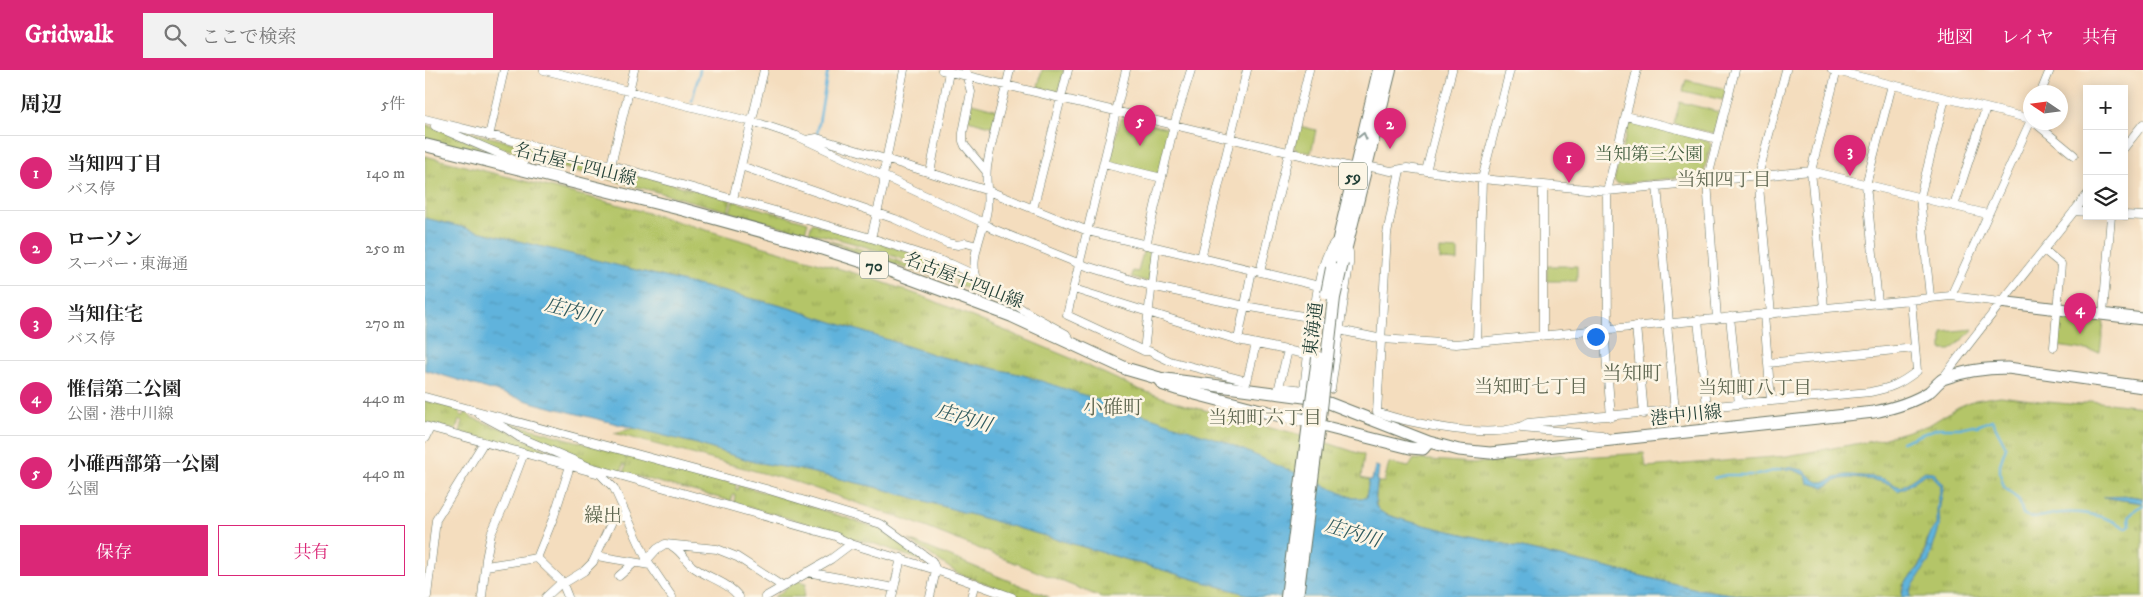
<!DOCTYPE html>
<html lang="ja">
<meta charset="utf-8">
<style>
body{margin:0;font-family:"IM FELL DW Pica","Noto Serif JP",serif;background:#f2f2f2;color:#222}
.controls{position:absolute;right:15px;top:15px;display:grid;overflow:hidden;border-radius:0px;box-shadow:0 2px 12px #0003}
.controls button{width:45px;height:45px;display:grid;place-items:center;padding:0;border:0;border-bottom:1px solid #e0e0e0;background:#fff;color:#222;font:25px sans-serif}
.compass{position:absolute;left:1598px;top:15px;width:45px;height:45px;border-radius:50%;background:#fff;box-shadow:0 2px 12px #0003;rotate:283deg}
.you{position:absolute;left:1170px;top:266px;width:18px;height:18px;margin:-12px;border:4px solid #fff;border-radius:50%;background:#1a73e8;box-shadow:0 0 0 8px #1a73e833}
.badge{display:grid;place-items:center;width:32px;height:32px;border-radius:50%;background:#db2777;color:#fff;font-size:16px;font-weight:700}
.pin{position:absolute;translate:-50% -41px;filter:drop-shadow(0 1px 2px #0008)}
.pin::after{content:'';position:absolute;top:26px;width:18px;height:15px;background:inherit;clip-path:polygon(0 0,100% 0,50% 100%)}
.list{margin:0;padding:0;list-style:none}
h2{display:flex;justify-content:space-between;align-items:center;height:65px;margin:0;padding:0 20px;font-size:21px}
h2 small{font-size:16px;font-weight:400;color:#767676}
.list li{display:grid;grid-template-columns:32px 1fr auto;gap:15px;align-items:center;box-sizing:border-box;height:75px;padding:0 20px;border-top:1px solid #e0e0e0}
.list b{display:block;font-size:19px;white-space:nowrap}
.list p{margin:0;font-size:16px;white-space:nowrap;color:#767676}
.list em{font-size:16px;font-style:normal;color:#767676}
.actions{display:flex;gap:10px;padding:15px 20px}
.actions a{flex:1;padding:11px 0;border:1px solid #db2777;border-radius:0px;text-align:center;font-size:18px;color:#db2777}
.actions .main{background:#db2777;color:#fff}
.icon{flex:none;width:28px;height:28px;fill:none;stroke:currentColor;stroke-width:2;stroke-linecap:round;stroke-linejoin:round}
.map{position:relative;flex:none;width:1718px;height:527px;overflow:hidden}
header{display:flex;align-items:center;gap:30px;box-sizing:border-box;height:70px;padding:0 25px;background:#db2777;color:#fff}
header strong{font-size:24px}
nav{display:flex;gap:28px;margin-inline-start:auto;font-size:18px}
.search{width:350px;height:45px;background:#f2f2f2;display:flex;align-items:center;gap:12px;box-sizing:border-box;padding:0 18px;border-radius:0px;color:#767676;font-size:19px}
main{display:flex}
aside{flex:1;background:#fff}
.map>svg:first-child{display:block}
.grass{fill:url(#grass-tufts);stroke:#6a814e}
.green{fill:#b4c567;stroke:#6a814e}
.water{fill:url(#water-ripples);stroke:#407888}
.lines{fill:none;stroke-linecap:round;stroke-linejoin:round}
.stream{stroke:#60b3dc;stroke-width:2.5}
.street-casing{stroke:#6a7564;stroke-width:9}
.secondary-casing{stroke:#6a7564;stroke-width:13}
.primary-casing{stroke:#6a7564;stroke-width:14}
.street{stroke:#fff;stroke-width:8}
.secondary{stroke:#fff;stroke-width:11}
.primary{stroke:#fff;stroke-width:12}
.primary-bridge-casing{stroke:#6a7564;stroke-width:14;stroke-linecap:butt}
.primary-bridge{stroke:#fff;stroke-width:12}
.oneway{stroke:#8f9e9a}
.labels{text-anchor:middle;stroke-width:5;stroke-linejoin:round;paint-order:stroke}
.shield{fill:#fcf5e5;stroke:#617469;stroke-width:1}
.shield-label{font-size:16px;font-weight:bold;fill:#1f3d34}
.park-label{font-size:18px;fill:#445f41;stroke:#fcf5e5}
.street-label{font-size:18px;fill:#1f3d34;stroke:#fcf5e5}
.neighbourhood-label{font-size:19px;fill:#5f6751;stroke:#fcf5e5}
.water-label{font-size:19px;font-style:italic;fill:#2f5a5e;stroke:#fcf5e5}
.quarter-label{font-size:20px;fill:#5f6751;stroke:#fcf5e5}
</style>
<header>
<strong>Gridwalk</strong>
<div class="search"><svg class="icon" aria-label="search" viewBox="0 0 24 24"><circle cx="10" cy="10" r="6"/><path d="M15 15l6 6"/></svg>ここで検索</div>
<nav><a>地図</a><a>レイヤ</a><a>共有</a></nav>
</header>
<main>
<aside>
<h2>周辺<small>5件</small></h2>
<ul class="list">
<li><span class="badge">1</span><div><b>当知四丁目</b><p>バス停</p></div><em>140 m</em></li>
<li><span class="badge">2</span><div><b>ローソン</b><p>スーパー · 東海通</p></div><em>250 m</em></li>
<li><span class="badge">3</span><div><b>当知住宅</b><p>バス停</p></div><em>270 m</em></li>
<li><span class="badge">4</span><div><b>惟信第二公園</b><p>公園 · 港中川線</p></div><em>440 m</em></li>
<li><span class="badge">5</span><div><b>小碓西部第一公園</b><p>公園</p></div><em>440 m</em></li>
</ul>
<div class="actions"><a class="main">保存</a><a>共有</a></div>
</aside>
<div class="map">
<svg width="1718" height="527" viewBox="0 0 1718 527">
<defs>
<pattern id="grass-tufts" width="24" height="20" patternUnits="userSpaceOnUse" patternTransform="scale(1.25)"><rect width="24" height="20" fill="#b4c567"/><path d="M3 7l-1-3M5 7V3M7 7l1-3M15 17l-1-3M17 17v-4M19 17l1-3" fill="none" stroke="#92a156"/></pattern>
<pattern id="water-ripples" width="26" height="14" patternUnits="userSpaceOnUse" patternTransform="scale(1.25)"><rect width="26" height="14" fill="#60b3dc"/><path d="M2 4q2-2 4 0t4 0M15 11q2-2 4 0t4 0" fill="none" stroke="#4f93b3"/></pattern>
</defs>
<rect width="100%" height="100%" fill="#fcf5e5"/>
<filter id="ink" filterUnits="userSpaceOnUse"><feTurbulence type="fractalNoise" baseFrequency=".02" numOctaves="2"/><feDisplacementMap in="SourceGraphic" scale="10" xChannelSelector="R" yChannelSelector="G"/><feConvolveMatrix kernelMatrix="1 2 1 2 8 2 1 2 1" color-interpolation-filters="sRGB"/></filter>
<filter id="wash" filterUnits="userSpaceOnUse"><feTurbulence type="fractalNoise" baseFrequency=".0096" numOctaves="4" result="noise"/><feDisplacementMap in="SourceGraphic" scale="20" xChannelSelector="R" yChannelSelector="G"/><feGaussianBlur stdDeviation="1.12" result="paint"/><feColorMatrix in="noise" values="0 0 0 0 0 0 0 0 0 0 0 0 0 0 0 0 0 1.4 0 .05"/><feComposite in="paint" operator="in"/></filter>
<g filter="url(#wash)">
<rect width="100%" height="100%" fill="#f4ddbe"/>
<path class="grass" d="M0 54 55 76 54 79 78 90 0 68Z
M35 60 185 96 182 109 124 94 106 85 55 73 34 63Z
M0 86 195 135 443 207 502 228 650 290 713 319 760 335 884 367 939 385 936 408 944 410 941 428H928L598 305 513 286 361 237 0 148Z
M186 97 306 130 303 141 183 109Z
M308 131 383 152 380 163 305 142Z
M387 153 475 179 531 201 527 211C480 188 443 176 392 164H384Z
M400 170 458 185 511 207 455 191Z
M533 207 549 210 598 241 530 213Z
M1575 326 1623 332 1655 335 1666 331 1718 337V428L1705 426 1682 428 1718 433V527H1485L1486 517 1515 455H1512L1502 470 1496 494 1477 516V527H1327L1272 519 982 451C952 441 947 445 953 412H959L964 393 984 397 989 389 1049 393 1103 389 1136 384 1143 388 1219 383 1221 397 1362 386 1453 370 1504 355 1533 337 1550 330Z
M0 330 36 340 35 345 39 346 41 342 47 348 81 360 150 394 35 362 38 351 34 350 31 360 0 353Z
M61 346 201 385V390L204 385 311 414V420H313L314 415 376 433 455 459 504 492 503 493C486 488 471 481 454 475 440 471 426 470 412 462L309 433 310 425H308L306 431 199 403 201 395 199 394 196 402C148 390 104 371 61 346Z
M210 358 272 374 329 392 376 400 458 419 831 527H676L485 451 371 412 189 363Z
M484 470 624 527H597L532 503Z"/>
<path class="green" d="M617 0H639L634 20 631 22 613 17Z
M1261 10 1301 19 1298 30 1258 21Z
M1255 32 1294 42 1290 62 1287 63 1249 54Z
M547 33 573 40 569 57 543 50Z
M699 48 742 58 744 61 735 103 731 104 687 93 685 90 695 50Z
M1206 51 1283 71 1286 75 1278 105 1192 114 1189 110 1204 53Z
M874 56 891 60 886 83 871 80 869 77Z
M719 178 725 180 727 183 724 212 707 207 708 201 713 202Z
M1015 179 1033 180V191L1015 190Z
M1122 196H1152V211H1122Z
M1636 247 1679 252 1675 282 1632 276Z
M1549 259 1526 280H1517V262Z
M372 511 381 513 379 527H349Z"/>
<path class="water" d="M0 148 361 237 513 286 598 305 798 371 928 428H941L944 410H947L950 396 954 397 950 433C952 445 971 447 982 451L1272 519 1327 527H831L458 419 377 400 329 392 272 374 113 334 0 300Z
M1363 397 1379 400C1384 405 1387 410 1394 412 1405 413 1413 404 1424 405 1435 406 1449 406 1459 409 1466 411 1469 416 1476 417L1500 401 1509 402 1512 408 1519 414 1514 441 1515 455 1504 491 1486 519 1485 527H1477C1478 507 1487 509 1496 494 1504 479 1498 470 1512 455V437L1516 416 1506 405 1501 404C1491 409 1484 417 1473 421L1464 414 1449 410 1425 408 1415 409 1399 417 1383 413 1381 405 1368 400 1353 399Z
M1705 426 1717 428 1718 433 1677 427Z"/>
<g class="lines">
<path class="stream" d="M267 31 275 0
M392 65 403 0
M1477 372 1513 358H1535L1548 355 1552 356 1567 350 1581 377 1575 394V404L1579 417 1594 430 1598 444C1611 451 1623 444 1636 443 1660 441 1681 446 1701 458L1705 455 1704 447 1711 439 1718 435
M1289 408 1301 405H1332L1356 399"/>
</g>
</g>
<g filter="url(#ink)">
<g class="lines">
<g class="street-casing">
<path id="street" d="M119 0 336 54 372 66 559 153 568 159 655 194 726 216 820 236 889 248 914 260 957 269 1031 274 1526 226 1575 232
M517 0 930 98 941 96 966 101 982 98 1057 109 1182 121 1386 101 1562 144
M540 0 546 22 538 63V71L540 76 561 101
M585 0C578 32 567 65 562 97 560 111 564 125 562 139 560 159 542 191 553 210L603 243 641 264 646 271
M701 0 642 245 719 281H724L745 291 822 311 831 274
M1407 0 1606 49
M1616 22 1625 0
M1201 46 1293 69
M0 49 186 95 446 168 526 194 550 205
M1609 52 1649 85
M10 56 98 94
M64 66 79 0
M381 70 392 68 564 121 663 161 894 216
M1699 78 1718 54
M679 94 737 108
M186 95 209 0
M316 96 470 149 522 173 533 175 541 173 552 176
M975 100 962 164 952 342C984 354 1073 372 1103 353L1445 322C1466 318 1475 314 1492 301L1486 230
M1001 101 1027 0
M505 103 524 2
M1118 115V265
M1232 116 1244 253
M308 129 339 0
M1529 136 1561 38
M608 139 643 0
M1649 141 1662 142
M1699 145 1718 146
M446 168 459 114 458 106 479 0
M721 175 749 55 766 0
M1619 180 1636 194 1629 277
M776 188 822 0
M835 202 884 0
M649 219 813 270 885 285C888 255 891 196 909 173
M1526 226 1606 50
M1505 227 1495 127 1520 28
M1453 233 1441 115 1467 15
M1399 238 1386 101 1412 0
M1339 244 1346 331
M1346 244 1333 106 1361 0
M1678 244 1686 146
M1305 247 1314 334
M1292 249 1282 111 1310 0
M1273 250 1282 337
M1242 253 1250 341
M1211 256 1219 344
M1179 259 1186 347
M1183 259 1182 121 1212 0
M813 270 827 200
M1052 272 1057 109 1085 0
M863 280 854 317 879 320 883 284
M719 281 731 178
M1343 293 1490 278
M1518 308C1564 246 1614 186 1662 125
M880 315 906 319 924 194V182
M0 327 341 419 456 454 507 491 511 500 505 527
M54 344 82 359 94 367 162 396
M0 356 175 404 189 418 222 490 247 527
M1096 358 1177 365 1185 369
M0 368 5 358
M162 396 410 466 426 474 511 500 587 527
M247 476C256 481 260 490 267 496 282 508 302 511 314 527
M172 486 225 495
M112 488 129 446 145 396
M222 490 232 479 240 474 292 479 312 487 357 516
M61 496 112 488 137 512 143 527
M382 502 469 518
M194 506 209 493
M2 526 11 450 59 372
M57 527 61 489 66 464 80 433 99 383
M121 527 137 512H141L159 501 168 492 189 447H202
M340 527 406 489 426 474
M467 527 476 488
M546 527 550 513"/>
</g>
<g class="secondary-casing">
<path id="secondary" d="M1575 232 1718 249
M733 308 879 327 904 333 1004 372
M893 355 985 378 998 379 1004 372 1034 380 1065 383 1449 342C1469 338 1487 333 1504 322 1509 318 1513 312 1518 309 1538 301 1562 298 1583 298L1718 317"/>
</g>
<g class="primary-casing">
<path id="primary" d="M0 75 260 140 380 173 455 197 587 246 702 299 733 308 738 314 753 319 849 344 884 351
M917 193 965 0
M907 198 954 0
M862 527 885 345
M872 527 895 347"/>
</g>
<use href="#street" class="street"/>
<use href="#secondary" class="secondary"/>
<use href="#primary" class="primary"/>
<g class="primary-bridge-casing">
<path id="primary-bridge" d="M902 223 907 198
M885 345 893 288
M895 347 909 228 917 193"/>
</g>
<use href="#primary-bridge" class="primary-bridge"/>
</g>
<defs><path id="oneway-chevron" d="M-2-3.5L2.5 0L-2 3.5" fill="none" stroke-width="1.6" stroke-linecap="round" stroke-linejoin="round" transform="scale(1.25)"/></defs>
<use class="oneway" href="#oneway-chevron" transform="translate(938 66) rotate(-76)"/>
</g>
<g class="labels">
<g class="shield">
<rect x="914" y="92.5" width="28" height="27" rx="4"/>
<rect x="435" y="181.5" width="28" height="27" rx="4"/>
</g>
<g class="shield-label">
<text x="928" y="112">59</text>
<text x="449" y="201">70</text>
</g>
<g class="park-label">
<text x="1224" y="90">当知第三公園</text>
</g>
<g class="street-label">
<text transform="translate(150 94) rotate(14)" y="6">名古屋十四山線</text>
<text transform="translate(539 210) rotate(21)" y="6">名古屋十四山線</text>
<text transform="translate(888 259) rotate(-83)" y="6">東海通</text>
<text transform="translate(1261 345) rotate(-6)" y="6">港中川線</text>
</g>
<g class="neighbourhood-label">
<text x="1299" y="116">当知四丁目</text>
<text x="1106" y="323">当知町七丁目</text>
<text x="1330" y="324">当知町八丁目</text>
<text x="840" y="354">当知町六丁目</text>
<text x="178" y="452">繰出</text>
</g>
<g class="water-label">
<text transform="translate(148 240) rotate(15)" y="7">庄内川</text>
<text transform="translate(539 347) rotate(16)" y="7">庄内川</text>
<text transform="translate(928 462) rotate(17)" y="7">庄内川</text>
</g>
<g class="quarter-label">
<text x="1207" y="310">当知町</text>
<text x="688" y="344">小碓町</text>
</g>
</g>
</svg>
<div class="controls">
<button>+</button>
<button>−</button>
<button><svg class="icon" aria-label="layers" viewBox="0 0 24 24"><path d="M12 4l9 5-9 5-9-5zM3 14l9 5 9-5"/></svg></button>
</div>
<svg class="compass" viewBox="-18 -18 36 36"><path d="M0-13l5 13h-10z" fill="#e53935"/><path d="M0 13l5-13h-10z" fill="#767676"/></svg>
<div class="you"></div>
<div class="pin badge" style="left:1144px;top:113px">1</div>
<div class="pin badge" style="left:965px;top:79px">2</div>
<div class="pin badge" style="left:1425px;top:106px">3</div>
<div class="pin badge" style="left:1655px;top:264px">4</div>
<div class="pin badge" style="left:715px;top:76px">5</div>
</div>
</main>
